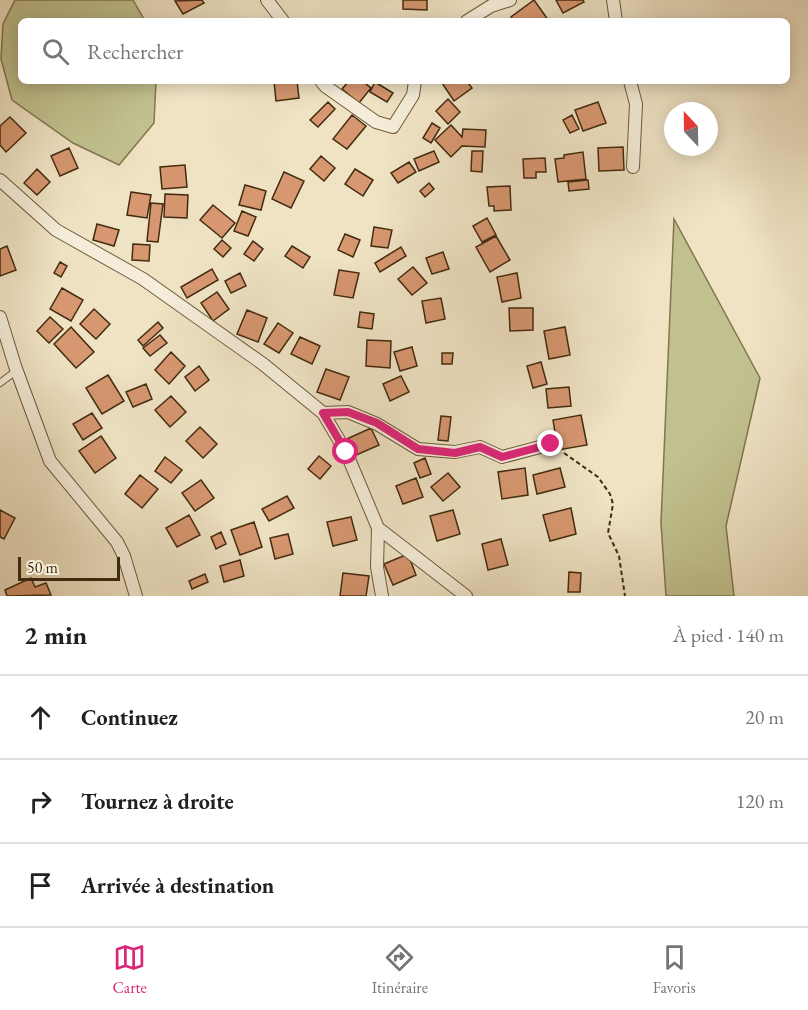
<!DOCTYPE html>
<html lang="fr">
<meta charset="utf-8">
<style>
body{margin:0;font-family:"EB Garamond",serif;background:#f2f2f2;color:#202124}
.compass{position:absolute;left:664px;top:102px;width:54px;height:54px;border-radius:50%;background:#fff;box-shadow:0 3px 15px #0003;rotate:338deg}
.scale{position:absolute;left:18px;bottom:15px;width:102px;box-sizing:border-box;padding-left:6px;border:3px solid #422b0f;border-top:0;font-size:16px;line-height:21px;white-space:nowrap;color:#422b0f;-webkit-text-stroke:4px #f5edd9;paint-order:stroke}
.stop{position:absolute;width:18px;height:18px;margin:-14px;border:4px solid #db2777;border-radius:50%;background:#fff}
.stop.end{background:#db2777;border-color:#fff;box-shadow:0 2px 6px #0008}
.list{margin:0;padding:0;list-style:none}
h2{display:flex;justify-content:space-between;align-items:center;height:78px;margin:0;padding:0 24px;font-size:26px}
h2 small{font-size:20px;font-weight:400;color:#757577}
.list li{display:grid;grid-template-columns:39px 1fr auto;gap:18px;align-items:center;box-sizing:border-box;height:84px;padding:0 24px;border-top:2px solid #e0e0e0}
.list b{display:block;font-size:22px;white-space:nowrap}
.list em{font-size:20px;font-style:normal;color:#757577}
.icon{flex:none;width:33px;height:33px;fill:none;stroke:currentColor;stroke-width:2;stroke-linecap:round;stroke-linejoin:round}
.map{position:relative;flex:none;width:808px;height:596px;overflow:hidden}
.search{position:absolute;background:#fff;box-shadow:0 3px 15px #0003;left:18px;right:18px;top:18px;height:66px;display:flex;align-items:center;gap:15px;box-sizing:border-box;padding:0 21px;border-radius:9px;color:#757577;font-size:22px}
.sheet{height:330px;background:#fff}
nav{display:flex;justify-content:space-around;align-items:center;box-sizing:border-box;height:84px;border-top:2px solid #e0e0e0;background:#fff;font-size:16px;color:#757577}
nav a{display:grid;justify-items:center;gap:3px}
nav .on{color:#db2777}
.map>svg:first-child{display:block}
.green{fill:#c1c18f;stroke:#82764f;stroke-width:1.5}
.building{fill:#d79770;stroke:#422b0f;stroke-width:1.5}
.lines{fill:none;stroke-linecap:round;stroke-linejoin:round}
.service-casing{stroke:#6d593c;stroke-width:8}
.minor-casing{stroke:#6d593c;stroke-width:14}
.path{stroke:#422b0f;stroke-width:2;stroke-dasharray:4.5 3;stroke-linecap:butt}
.service{stroke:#f5edd9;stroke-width:6}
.minor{stroke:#f5edd9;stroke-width:12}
.route{stroke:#db2777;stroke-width:8}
</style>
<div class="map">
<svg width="808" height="596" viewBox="0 0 808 596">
<rect width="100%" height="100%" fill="#efe3c4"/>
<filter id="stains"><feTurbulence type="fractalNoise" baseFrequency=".00333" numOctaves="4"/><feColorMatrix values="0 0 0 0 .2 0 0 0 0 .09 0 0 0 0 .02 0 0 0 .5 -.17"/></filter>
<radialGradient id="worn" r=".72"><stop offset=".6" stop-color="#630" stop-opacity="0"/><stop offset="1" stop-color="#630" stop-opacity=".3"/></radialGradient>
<path class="green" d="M15 0H133L145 21H21V81H156L154 123 119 165 73 143 12 100 1 59 3 24Z
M674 219 760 378 726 526 734 596H666L661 523Z"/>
<path class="building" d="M202 0 204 3 183 14 175 1Z
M403 0H427V10L403 9Z
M534 0 549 21H514L511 17Z
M556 0H583L584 2 563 13Z
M274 81H297L299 98 276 101Z
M349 81H362L371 88 359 103 342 89Z
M445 81H467L472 88 454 101 442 83Z
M375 82 393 93 387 102 370 92Z
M448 99 460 112 448 124 436 111Z
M328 102 335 109 318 127 310 120Z
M598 102 606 123 583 131 575 110Z
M352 115 366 126 347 149 333 139Z
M572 115 579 129 570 133 563 120Z
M10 117 26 133 6 152 0 145V126Z
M432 123 440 128 431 143 423 138Z
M451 125 462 137 463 129 486 130 485 147 462 146 451 157 435 140Z
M623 147 624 170 599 171 598 148Z
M69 148 78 168 60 176 51 156Z
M434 151 439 162 419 171 414 159Z
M472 151H483L482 172 471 171Z
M583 152 586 179 558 182 555 159 564 158V155Z
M321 156 335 168 324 181 310 169Z
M545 158 546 172H536V178H524L523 159Z
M409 162 416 172 398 183 391 173Z
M185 165 187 187 162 189 160 167Z
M37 169 50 182 37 195 24 183Z
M355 169 373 180 363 196 345 184Z
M284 172 304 181 291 208 272 199Z
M588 180 589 189 569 191 568 182Z
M429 183 434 189 425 197 420 191Z
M245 185 266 191 261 210 239 205Z
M510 186 511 210 494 211V206H489L487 187Z
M131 192 151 195 147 218 127 215Z
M165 194 188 195 187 218 164 217Z
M151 203 163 204 158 242 147 241Z
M213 205 235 223 222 238 200 220Z
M242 211 256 217 248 236 234 231Z
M487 218 496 235 482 242 473 226Z
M97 224 119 230 114 246 93 240Z
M374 227 392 230 388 248 371 246Z
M345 234 360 240 353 257 338 250Z
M496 236 510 260 490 272 476 247Z
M222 240 231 248 223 257 214 249Z
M253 241 263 249 254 261 244 254Z
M133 244 150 245 149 261 132 260Z
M7 246 16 270 0 276V249Z
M292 246 310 257 303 268 285 256Z
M401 247 406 256 380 272 375 263Z
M443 252 449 269 432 274 426 258Z
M60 262 67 266 61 277 54 273Z
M413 267 427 283 412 295 398 279Z
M212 269 218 280 187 298 181 287Z
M339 270 359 273 353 298 334 295Z
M240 273 246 286 231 293 225 281Z
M517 273 521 298 502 302 497 277Z
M62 288 83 300 71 321 50 309Z
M217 292 229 309 213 321 201 303Z
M441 298 445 319 426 323 422 301Z
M509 308H533V330L510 331Z
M94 309 110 324 96 339 80 324Z
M247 310 267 318 258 342 237 334Z
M360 312 374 314 372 329 358 327Z
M50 317 63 329 49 343 37 331Z
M158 322 163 328 143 346 138 340Z
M278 323 293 333 279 353 264 344Z
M71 327 94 352 76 368 54 344Z
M565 327 570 355 549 359 544 331Z
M160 335 167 343 150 356 143 348Z
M300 337 320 346 312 364 291 354Z
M367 340 391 341 390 368 366 366Z
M412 347 417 366 400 371 394 352Z
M171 352 185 366 169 384 155 370Z
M442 353H453L452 364H442Z
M541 362 547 384 533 388 527 366Z
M199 366 209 380 195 391 185 377Z
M326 369 349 377 340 400 317 392Z
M108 375 124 401 102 414 86 388Z
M401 376 409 392 390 401 383 384Z
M146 384 152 399 133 407 126 392Z
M569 387 571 406 548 408 546 389Z
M171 396 186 412 170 427 155 410Z
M92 413 102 428 83 440 73 424Z
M581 415 587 445 558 450 553 420Z
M441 416 451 417 448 441 438 440Z
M200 427 217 444 203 458 186 441Z
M371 428 379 445 354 456 347 439Z
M101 436 116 458 95 473 79 451Z
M319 456 331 466 320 479 308 469Z
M165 457 182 470 171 483 155 471Z
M425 458 431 474 420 478 414 463Z
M525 468 528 495 502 499 498 472Z
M560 468 565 487 537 494 533 475Z
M448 473 460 487 443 501 431 487Z
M140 475 158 489 142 508 125 494Z
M416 478 423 497 403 504 396 486Z
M201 480 214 498 195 511 182 493Z
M287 496 294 508 269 521 262 509Z
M571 508 576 534 550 541 543 515Z
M0 510 15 518 4 539 0 537Z
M453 510 460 534 437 541 430 516Z
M189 515 200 535 177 547 166 528Z
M351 517 357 540 333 546 327 522Z
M254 522 262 547 240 555 231 530Z
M221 532 226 544 216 549 211 537Z
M288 534 293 554 275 559 270 538Z
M501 539 508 565 488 570 482 544Z
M408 554 416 575 393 585 384 564Z
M240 560 244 576 224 582 220 566Z
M569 572 581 573 580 592H568Z
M343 573 369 576 366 596H340Z
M205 574 208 582 192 589 189 581Z
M31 578 35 587 46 583 51 595 7 596 5 590Z"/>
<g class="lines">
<g class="service-casing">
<path id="service" d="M0 383 16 371"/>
</g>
<g class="minor-casing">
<path id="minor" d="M267 0 283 21
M613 0 616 21
M467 21 491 6 510 0
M321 81 325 86 376 122 393 127 413 95 415 81
M630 81 636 104 633 167
M0 180 56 230 143 279 263 364 323 413 346 452 378 528 466 596
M0 317 15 366 50 461 117 542 124 556 136 596
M323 413 348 412 377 424 418 449 455 452 480 447 502 457 551 444
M378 528 377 567 382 596"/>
</g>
<path class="path" d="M564 453 598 477 610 494 613 504 608 533 619 556 625 596"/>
<use href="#service" class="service"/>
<use href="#minor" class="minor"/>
</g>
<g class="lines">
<path class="route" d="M346 452 323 413 348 412 377 423 418 449 455 453 480 447 502 457 551 444"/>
</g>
<rect width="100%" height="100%" filter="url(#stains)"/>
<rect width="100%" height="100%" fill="url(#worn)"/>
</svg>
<svg class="compass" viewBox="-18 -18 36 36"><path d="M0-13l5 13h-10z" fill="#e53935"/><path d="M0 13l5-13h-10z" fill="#757577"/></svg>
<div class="scale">50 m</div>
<div class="stop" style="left:346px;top:452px"></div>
<div class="stop end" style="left:551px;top:444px"></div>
<div class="search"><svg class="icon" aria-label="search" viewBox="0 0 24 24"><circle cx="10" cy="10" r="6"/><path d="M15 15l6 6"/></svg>Rechercher</div>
</div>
<section class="sheet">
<h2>2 min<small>À pied · 140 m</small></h2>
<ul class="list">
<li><svg class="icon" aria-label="ahead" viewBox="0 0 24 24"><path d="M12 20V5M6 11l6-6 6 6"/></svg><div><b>Continuez</b></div><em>20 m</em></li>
<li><svg class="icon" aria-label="right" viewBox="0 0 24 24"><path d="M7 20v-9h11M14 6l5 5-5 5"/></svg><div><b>Tournez à droite</b></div><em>120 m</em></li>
<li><svg class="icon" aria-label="arrive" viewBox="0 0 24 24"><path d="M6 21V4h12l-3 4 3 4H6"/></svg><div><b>Arrivée à destination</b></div></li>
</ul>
</section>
<nav>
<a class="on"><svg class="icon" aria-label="map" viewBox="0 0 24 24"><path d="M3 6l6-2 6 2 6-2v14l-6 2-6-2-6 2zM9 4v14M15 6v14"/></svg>Carte</a>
<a><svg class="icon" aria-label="directions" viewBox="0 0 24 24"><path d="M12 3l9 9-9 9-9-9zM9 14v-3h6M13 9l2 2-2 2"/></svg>Itinéraire</a>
<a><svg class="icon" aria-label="saved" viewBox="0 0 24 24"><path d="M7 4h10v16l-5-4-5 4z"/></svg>Favoris</a>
</nav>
